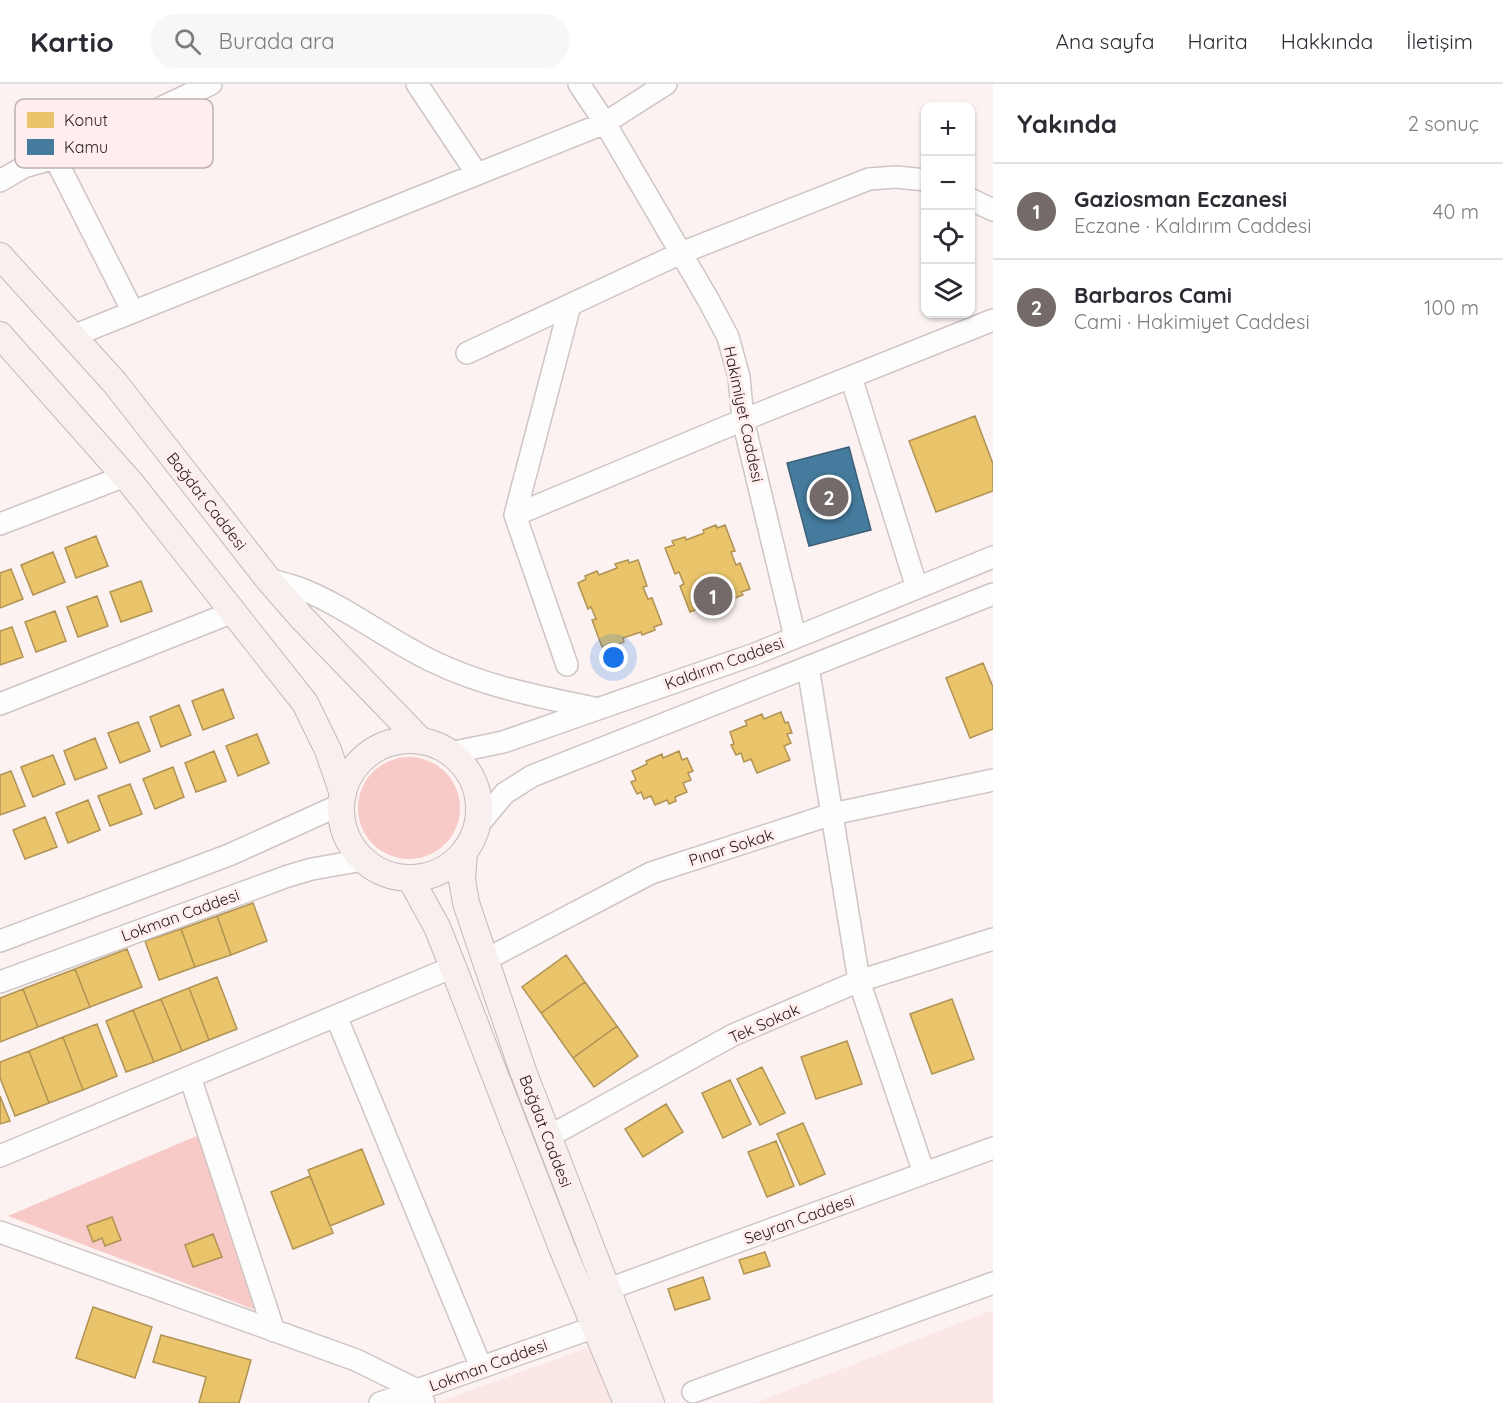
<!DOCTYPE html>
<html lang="tr">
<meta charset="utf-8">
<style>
body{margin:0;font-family:Quicksand,sans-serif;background:#f7f7f7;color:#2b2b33}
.controls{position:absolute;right:18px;top:18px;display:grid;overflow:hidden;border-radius:12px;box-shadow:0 2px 4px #0004}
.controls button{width:54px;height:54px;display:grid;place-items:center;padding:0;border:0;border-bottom:2px solid #e1e1e2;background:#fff;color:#2b2b33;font:30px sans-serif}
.you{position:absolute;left:614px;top:574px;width:21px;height:21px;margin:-15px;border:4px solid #fff;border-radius:50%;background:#1a73e8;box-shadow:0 0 0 9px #1a73e833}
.badge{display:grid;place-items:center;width:39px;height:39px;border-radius:50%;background:#736a69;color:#fff;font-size:20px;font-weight:700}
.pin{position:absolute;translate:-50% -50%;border:3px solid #fff;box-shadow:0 2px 6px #0006}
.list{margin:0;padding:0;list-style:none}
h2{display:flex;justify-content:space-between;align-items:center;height:78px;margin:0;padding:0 24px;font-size:26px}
h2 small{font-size:20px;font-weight:400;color:#7c7c81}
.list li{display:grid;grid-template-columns:39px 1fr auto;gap:18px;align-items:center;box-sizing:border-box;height:96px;padding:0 24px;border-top:2px solid #e1e1e2}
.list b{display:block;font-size:22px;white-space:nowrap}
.list p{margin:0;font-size:20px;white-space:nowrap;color:#7c7c81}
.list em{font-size:20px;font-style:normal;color:#7c7c81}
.icon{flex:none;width:33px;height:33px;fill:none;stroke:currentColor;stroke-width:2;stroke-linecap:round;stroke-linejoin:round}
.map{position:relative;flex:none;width:993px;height:1319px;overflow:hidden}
header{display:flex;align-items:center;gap:36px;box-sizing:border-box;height:84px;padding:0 30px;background:#fff;border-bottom:2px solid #e1e1e2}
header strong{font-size:28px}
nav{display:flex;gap:33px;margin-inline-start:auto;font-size:21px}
.search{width:420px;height:54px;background:#f7f7f7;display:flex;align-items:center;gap:15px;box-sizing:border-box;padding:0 21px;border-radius:33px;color:#7c7c81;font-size:22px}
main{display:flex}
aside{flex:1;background:#fff}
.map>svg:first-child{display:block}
.built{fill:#fbe7e5}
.green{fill:#f7c9c7}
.homes{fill:#e9c46a;stroke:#b09354;stroke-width:1.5}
.public{fill:#457b9d;stroke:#3d6078;stroke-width:1.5}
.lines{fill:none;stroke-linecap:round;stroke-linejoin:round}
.minor-casing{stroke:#cec5c4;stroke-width:24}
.major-casing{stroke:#c6b8b7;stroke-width:28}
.minor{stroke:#fefdfd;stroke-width:21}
.major{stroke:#f7f0ef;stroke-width:26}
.labels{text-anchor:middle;stroke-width:6;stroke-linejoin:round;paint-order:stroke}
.street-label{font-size:16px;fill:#2a2020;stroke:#ffeeed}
.key{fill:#ffeeed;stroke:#bfb0b0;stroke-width:1.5}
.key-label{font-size:16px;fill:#2a2020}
</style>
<header>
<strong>Kartio</strong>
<div class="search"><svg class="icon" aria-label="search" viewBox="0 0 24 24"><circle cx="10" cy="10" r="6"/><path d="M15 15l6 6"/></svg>Burada ara</div>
<nav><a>Ana sayfa</a><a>Harita</a><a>Hakkında</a><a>İletişim</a></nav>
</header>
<main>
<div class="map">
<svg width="993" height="1319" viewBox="0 0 993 1319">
<rect width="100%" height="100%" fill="#fbf2f1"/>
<path class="built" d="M993 1226V1319H755Z
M587 1264 626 1319H436Z"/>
<path class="green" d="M358 724a51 51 0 1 1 102 0a51 51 0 1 1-102 0Z
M199 1051 269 1231 8 1132Z"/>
<path class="homes" d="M975 332 993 380V407L936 428 909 357Z
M716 441 717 444 725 441 735 467 731 468 736 481 740 479 750 505 741 508 743 511 730 516 729 513 711 520 712 523 699 528 698 525 690 528 680 502 684 500 679 488 675 490 665 464 674 461 672 457 685 453 686 456 704 449 703 446Z
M96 452 108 482 76 494 65 464Z
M53 468 65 498 33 511 21 481Z
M628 476 629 479 638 476 647 502 643 503 648 515 652 514 662 540 654 543 655 546 642 551 641 548 623 554 624 558 611 563 610 559 602 563 592 536 596 535 591 523 588 525 578 499 586 495 585 492 597 487 599 491 617 484 615 480Z
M11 485 23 515 0 524V489Z
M141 497 152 527 121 538 110 508Z
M97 512 108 542 78 553 67 523Z
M55 527 66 557 36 568 25 538Z
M12 543 23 573 0 581V547Z
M983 579 993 603V645L970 654 946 594Z
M223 605 234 634 203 646 192 617Z
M179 621 191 651 161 663 150 633Z
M781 628 785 639 788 638 792 649 787 650 791 659 784 662 790 676 757 689 751 675 744 678 741 669 736 671 731 661 734 660 730 648 747 641 745 637 762 630 764 635Z
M138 638 150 667 120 679 108 649Z
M257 650 269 679 238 692 226 662Z
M95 654 107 684 75 696 64 667Z
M214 667 226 697 196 708 185 679Z
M679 667 682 676 687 674 693 687 688 689 691 696 683 699 687 708 675 713 676 717 669 720 667 716 655 721 651 712 644 715 641 708 637 710 631 698 636 696 632 687 647 680 646 677 662 670 663 674Z
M53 671 65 700 33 713 21 683Z
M173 683 184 713 155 725 143 695Z
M11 687 25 722 0 731V691Z
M130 700 142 730 110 742 98 712Z
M88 716 100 746 68 759 56 729Z
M45 733 57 763 25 775 13 746Z
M253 819 267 857 231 871 217 832Z
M217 832 231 871 195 883 181 845Z
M181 845 195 883 159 896 145 857Z
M127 865 142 903 90 923 75 885Z
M566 871 585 898 541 929 522 903Z
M75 885 90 923 38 943 23 905Z
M217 893 237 945 209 956 189 904Z
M585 898 617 942 573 974 541 929Z
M189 904 209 956 182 967 161 915Z
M23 905 38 943 0 958V914Z
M161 915 182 967 154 978 133 926Z
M952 915 974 975 932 990 910 930Z
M133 926 154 978 126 988 106 937Z
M97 940 117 992 83 1006 63 953Z
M617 942 638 972 594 1003 573 974Z
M63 953 83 1006 49 1019 29 967Z
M847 957 862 1000 816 1015 801 973Z
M29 967 49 1019 15 1032 0 994V978Z
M762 983 785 1029 760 1041 737 995Z
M730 996 751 1040 723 1054 702 1009Z
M0 1012 10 1037 0 1040Z
M666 1020 683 1048 643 1073 625 1045Z
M803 1039 825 1090 800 1101 777 1050Z
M776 1057 794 1102 767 1113 748 1068Z
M362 1065 384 1120 330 1142 308 1086Z
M310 1092 333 1149 293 1165 271 1108Z
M112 1133 121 1156 105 1162 102 1154 93 1158 87 1142Z
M213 1150 222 1173 193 1183 185 1161Z
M765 1168 770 1182 744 1190 739 1176Z
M703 1193 710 1215 675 1226 668 1205Z
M93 1223 152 1243 135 1294 76 1274Z
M161 1251 251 1276 239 1319H199L206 1293 153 1278Z"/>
<path class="public" d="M849 363 871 446 809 462 787 379Z"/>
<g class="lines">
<g class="minor-casing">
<path id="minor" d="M417 0 477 90
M579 0 605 39 709 217 728 253 739 293 743 336 795 553
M0 97 24 83 55 74
M970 115 993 126
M133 228 55 74 211 0
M73 252 605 39 666 0
M467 269 681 169 869 95 896 93 926 96
M851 293 917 504
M515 431 570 221
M0 440 125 392
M268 495C279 498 289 501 299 504 344 521 388 556 432 577 483 602 539 613 594 624
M567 581 515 431 743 336 993 236
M808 583 859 897 924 1089
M0 620 233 528
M450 669 503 658 755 570 993 473
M478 741 505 709 532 692 993 510
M0 857 229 771 342 720
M485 876 651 789 832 730 993 696
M0 898 288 792 312 785 363 776
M336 932 481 1283
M190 993 274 1247
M548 1053 733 951 859 897 993 855
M0 1072 453 883
M0 1148 356 1276 417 1306 424 1319
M606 1206 993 1064
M693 1308 993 1199
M380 1319 595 1243"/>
</g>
<g class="major-casing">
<path id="major" d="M0 172 115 299 268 495 302 534 421 657
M0 251 131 399 305 619 328 666 343 710
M341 725a69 69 0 1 1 138 0a69 69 0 1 1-138 0Z
M464 768 462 796 466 819 523 987 651 1319
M410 794 437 843 453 883 562 1164 627 1319"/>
</g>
<use href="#minor" class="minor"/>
<use href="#major" class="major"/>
</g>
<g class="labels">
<g class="street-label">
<text transform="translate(744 330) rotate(78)" y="6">Hakimiyet Caddesi</text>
<text transform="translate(207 417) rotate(52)" y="6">Bağdat Caddesi</text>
<text transform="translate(724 579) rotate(-20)" y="6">Kaldırım Caddesi</text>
<text transform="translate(731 763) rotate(-18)" y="6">Pınar Sokak</text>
<text transform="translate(180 831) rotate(-20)" y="6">Lokman Caddesi</text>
<text transform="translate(764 939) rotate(-24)" y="6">Tek Sokak</text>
<text transform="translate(546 1047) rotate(69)" y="6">Bağdat Caddesi</text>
<text transform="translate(799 1135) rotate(-20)" y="6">Seyran Caddesi</text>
<text transform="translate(488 1281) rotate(-20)" y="6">Lokman Caddesi</text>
</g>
</g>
<rect x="15" y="15" width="198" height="69" rx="9" class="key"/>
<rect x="27" y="28" width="27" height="16" fill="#e9c46a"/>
<rect x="27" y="55" width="27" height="16" fill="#457b9d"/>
<g class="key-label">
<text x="64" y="42">Konut</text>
<text x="64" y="69">Kamu</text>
</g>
</svg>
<div class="controls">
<button>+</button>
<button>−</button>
<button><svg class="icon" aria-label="locate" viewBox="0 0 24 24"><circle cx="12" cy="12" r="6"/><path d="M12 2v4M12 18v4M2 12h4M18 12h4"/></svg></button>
<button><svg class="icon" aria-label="layers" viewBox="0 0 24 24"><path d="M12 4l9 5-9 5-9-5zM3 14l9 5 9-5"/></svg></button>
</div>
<div class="you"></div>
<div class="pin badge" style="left:713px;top:512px">1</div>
<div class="pin badge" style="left:829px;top:413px">2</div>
</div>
<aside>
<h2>Yakında<small>2 sonuç</small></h2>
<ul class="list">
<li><span class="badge">1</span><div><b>Gaziosman Eczanesi</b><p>Eczane · Kaldırım Caddesi</p></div><em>40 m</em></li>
<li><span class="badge">2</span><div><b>Barbaros Cami</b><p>Cami · Hakimiyet Caddesi</p></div><em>100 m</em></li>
</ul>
</aside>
</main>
